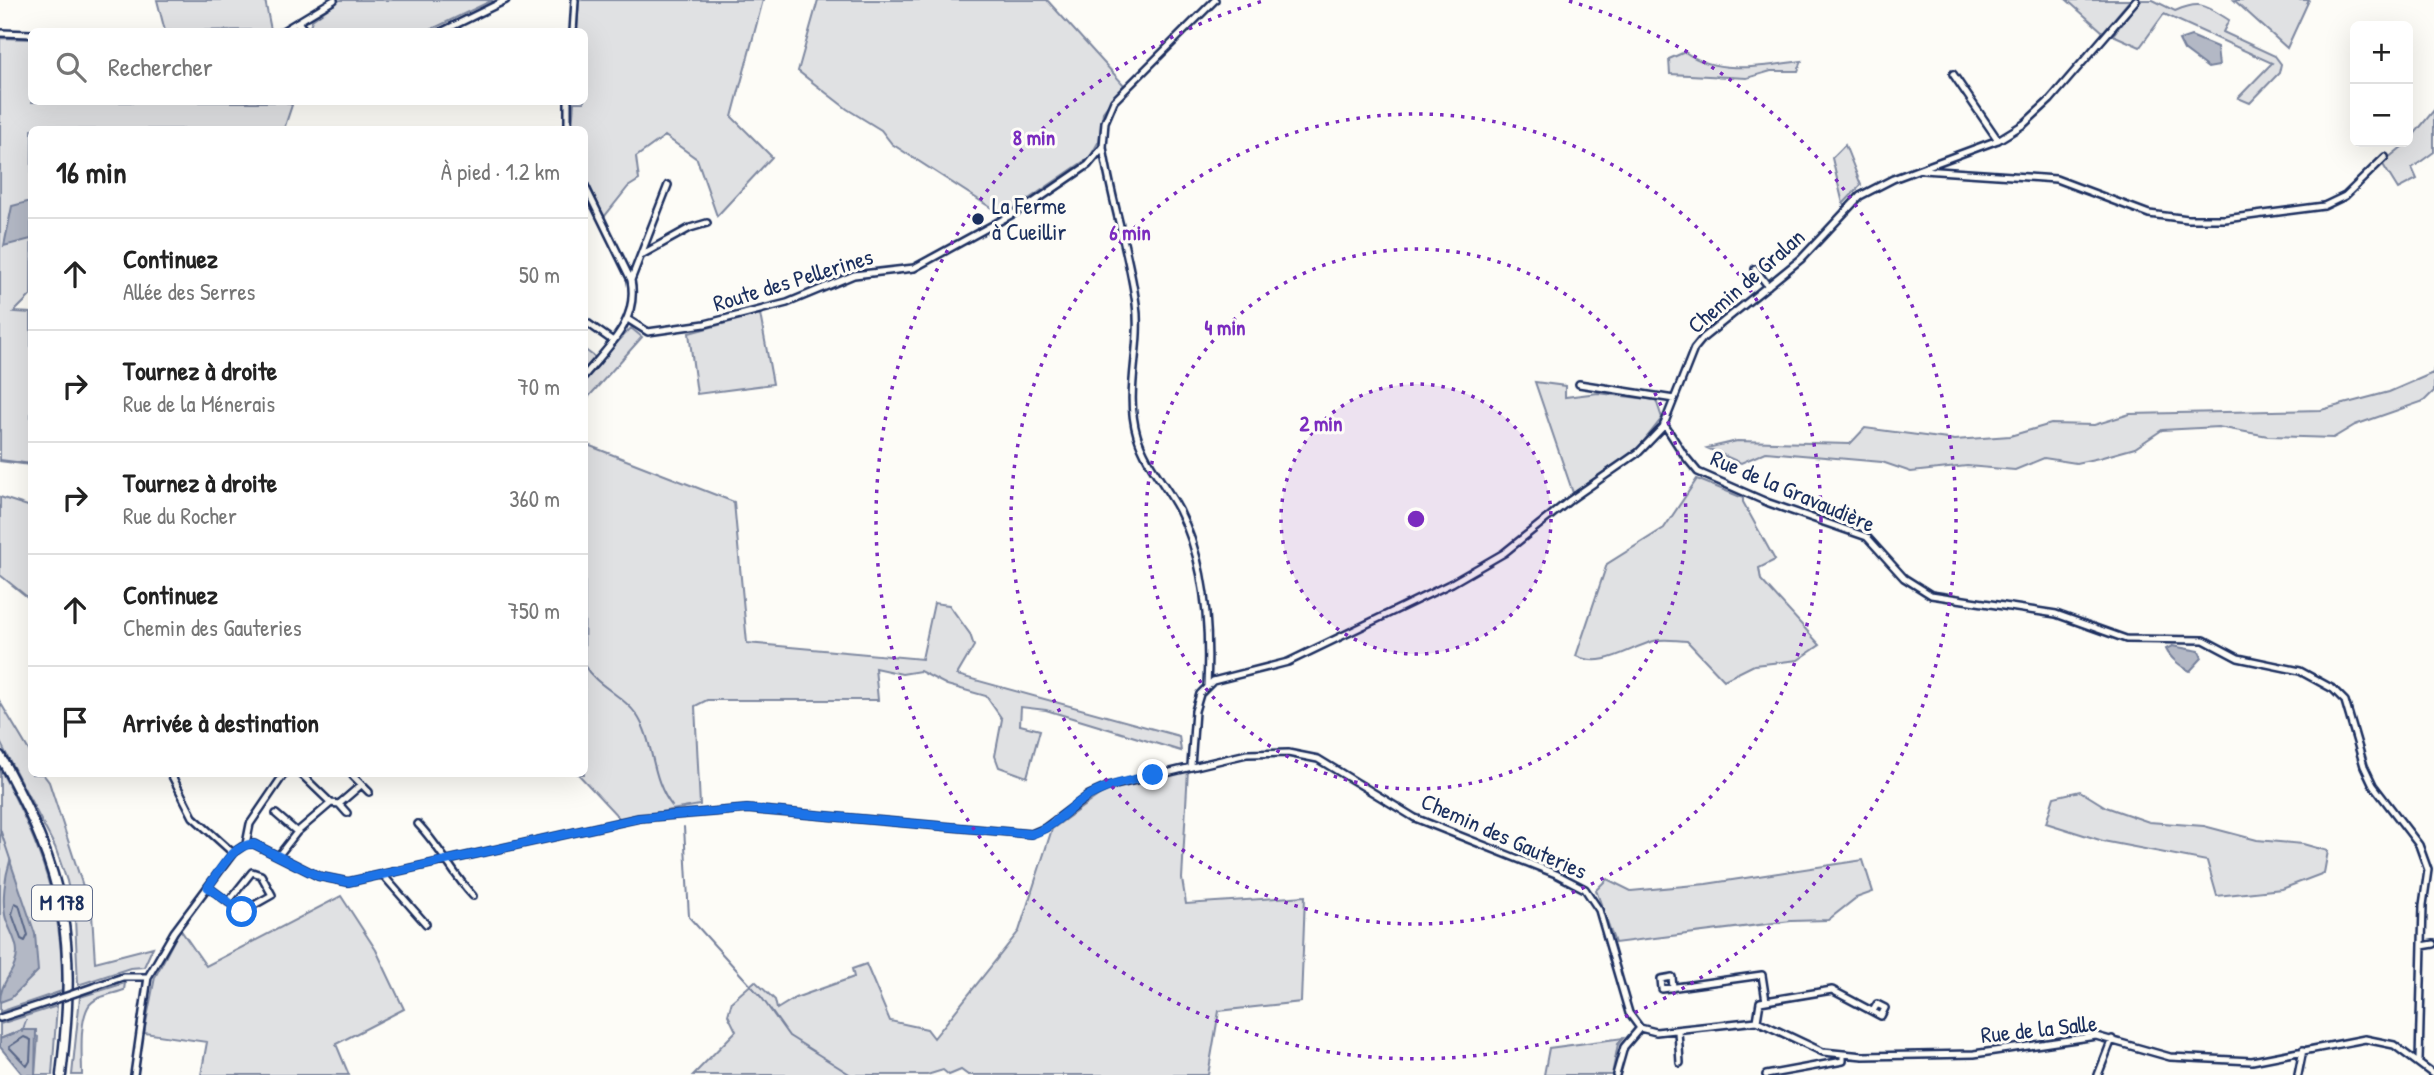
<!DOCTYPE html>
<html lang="fr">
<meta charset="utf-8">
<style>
body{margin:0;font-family:"Patrick Hand",sans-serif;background:#f2f2f2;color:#222}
.controls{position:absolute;right:21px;top:21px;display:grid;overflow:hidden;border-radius:10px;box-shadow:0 7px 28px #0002}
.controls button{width:63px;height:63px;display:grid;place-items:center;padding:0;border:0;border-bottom:2px solid #e0e0e0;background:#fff;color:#222;font:35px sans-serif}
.stop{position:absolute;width:21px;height:21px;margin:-16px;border:5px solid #1a73e8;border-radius:50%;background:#fff}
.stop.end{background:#1a73e8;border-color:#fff;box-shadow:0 2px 7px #0008}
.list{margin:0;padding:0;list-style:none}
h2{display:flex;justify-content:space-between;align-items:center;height:91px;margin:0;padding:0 28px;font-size:30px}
h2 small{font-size:23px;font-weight:400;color:#767676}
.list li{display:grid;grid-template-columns:46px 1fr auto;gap:21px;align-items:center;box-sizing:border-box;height:112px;padding:0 28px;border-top:2px solid #e0e0e0}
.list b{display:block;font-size:26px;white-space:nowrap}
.list p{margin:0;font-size:23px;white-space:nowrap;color:#767676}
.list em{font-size:23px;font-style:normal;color:#767676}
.icon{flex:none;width:38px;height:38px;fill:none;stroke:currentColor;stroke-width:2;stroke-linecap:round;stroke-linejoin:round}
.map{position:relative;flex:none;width:2434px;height:1075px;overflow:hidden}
.search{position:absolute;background:#fff;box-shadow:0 7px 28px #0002;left:28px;top:28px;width:560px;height:77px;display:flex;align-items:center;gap:18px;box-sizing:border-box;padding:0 24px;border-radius:10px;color:#767676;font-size:26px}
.panel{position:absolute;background:#fff;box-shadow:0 7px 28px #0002;left:28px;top:126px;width:560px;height:651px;border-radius:10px}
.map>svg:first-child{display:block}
.green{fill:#e0e1e3;stroke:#7e88a0;stroke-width:2}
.water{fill:#b3b8c5;stroke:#76819c;stroke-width:2}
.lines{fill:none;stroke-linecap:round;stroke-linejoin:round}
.shore{stroke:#586687;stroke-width:2}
.stream{stroke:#76819c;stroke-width:2}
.street-casing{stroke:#1b2f5e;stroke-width:10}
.primary-casing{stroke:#1b2f5e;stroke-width:13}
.street{stroke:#fdfcf7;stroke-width:5}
.primary{stroke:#fdfcf7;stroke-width:8}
.street-bridge-casing{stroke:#1b2f5e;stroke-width:10;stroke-linecap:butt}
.street-bridge{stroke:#fdfcf7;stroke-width:5}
.route{stroke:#1a73e8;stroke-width:9}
.ring{fill:none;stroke:#7b2cbf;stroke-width:3.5;stroke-dasharray:3.5 7}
.poi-dot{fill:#1b2f5e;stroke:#fdfcf7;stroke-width:2.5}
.labels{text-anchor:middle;stroke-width:6;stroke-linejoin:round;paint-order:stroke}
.shield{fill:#fdfcf7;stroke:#5f6c8c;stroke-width:2}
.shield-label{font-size:21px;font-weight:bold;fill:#1b2f5e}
.poi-label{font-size:23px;fill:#1b2f5e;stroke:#fdfcf7;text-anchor:start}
.street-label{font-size:23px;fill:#1b2f5e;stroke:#fdfcf7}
.centre{fill:#7b2cbf;stroke:#fdfcf7;stroke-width:3.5}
.ring-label{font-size:21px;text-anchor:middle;font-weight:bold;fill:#7b2cbf;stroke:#fdfcf7;stroke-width:6;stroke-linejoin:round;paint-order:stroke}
</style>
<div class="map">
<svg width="2434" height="1075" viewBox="0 0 2434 1075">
<rect width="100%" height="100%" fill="#fdfcf7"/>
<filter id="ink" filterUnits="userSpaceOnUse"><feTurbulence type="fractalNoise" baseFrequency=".0143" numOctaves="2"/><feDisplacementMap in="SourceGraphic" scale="14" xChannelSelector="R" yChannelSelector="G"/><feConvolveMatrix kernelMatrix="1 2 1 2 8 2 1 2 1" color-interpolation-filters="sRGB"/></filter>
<g filter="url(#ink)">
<path class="green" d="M157 0H265L271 30 165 31Z
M340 0H493L428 31 308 32 312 20Z
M579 0H763L732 117 772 157 717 216 697 159 665 136 636 157 639 180 628 187 604 217 585 176 584 130 572 129 574 102H584V32L577 31Z
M818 0H1047L1124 85 1103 112 1099 141 1090 157 1004 216 892 144 881 130 847 109 798 71Z
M2067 0H2130L2103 32Z
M2140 0H2153L2175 11C2201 0 2205 5 2229 20L2223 32 2275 56 2281 64 2279 73 2250 103 2238 98 2272 63 2164 14 2140 47 2113 35Z
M2234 0H2309L2287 48Z
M0 38 31 39 32 102H286L292 105 284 129 32 130 31 295 14 312 31 313V465L0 461Z
M1685 52C1718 76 1763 66 1802 61L1798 71H1771L1747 78 1670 74 1669 59Z
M2434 110V152L2412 168 2417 179 2398 189 2382 163 2408 142Z
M1845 145 1861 185 1843 204 1832 158Z
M760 314 773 384 697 394 689 333Z
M631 328 642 337 585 401 584 349 600 361Z
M2434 367V391L2424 401 2355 425 2333 438 2268 436 2218 427 2162 430 2135 448 2099 458 2076 463 2044 458 2015 470 1967 466 1911 472 1882 462 1766 452 1741 463 1707 448 1737 441 1850 444 1865 428 1955 440 2010 436 2051 424 2094 425 2130 414 2321 410 2389 392 2433 373Z
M1535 382 1565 386V397L1598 393 1656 400 1662 418 1639 447 1573 493Z
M585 444 734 502 747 643 922 659 934 603 949 605 970 634 974 646 957 675 1179 736 1181 751 1046 710 1021 707 1020 725 1040 730 1027 777 999 767 995 756 1002 719 986 696 947 685 920 671 902 674 875 668 878 700H707L695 706 700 805 620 819 578 774H584Z
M1697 479 1743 498V502L1775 560 1759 568 1761 580 1820 645 1798 660 1754 665 1724 680 1687 641C1677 641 1664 638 1654 641 1628 648 1603 669 1576 656L1607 564 1664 528Z
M0 497 31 507V600L0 575Z
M0 702 31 754 32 774H43L49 782 92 914 95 962 153 947 144 967 130 968 78 985 75 918 67 881 55 847 0 742Z
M0 769C40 843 64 906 62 991L0 1012Z
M1188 769 1182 879 1186 904 1305 896 1301 1002 1219 1011 1208 1075H968L961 1070 949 1075 943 1070 927 1075H693L736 1031 728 1015 732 1001 755 981 775 1000 777 1009 795 998 854 977 852 969 866 964 890 1021 927 1029 934 1038 1019 931 1052 829 1106 790Z
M2080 791 2106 807 2149 822 2204 826 2257 840 2303 844 2328 851 2324 873 2282 889 2217 896 2207 861 2103 841 2046 823 2054 797Z
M1863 860 1873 892 1856 898 1828 920 1791 921 1615 943 1596 890 1607 879 1631 891 1706 884Z
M341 896 376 950 404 1009 336 1044 349 1075H201L207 1042 144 1033 155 977 180 929 206 966Z
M125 983 124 990C114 994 94 996 88 1007 79 1024 82 1055 82 1075H72L80 997Z
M57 1006 52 1075H35L38 1037 22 1030 0 1039V1024Z
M1623 1038 1618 1044 1612 1075H1544L1549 1048Z"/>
<path class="water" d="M2191 36 2217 47 2219 66 2208 68 2184 50 2179 40Z
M31 201V239L4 246 12 206Z
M2172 646 2199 651 2202 658 2190 671C2181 667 2170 658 2166 649Z
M10 861 35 934 38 971 11 998 0 1002C0 980 17 972 17 952 17 939 7 927 5 915 2 899 5 877 10 861Z
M22 1030H36L35 1075H23L0 1047V1039Z"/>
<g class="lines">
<path class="shore" d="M15 903 19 905 28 935 25 941 21 939 12 914Z
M24 1037 31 1040 30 1061 27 1066 9 1047Z"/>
<path class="stream" d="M0 460 32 464
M584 665C597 687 622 694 636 714 655 741 650 778 672 806
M684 827 689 917 762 998 789 1036 851 1075
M0 829 11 862
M22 1032 26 1021"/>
<g class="street-casing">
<path id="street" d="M298 22 306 32
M281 32 334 0
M441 32 506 0
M573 32 575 0
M0 33 32 34
M1953 74 1998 140
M568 130V102
M1923 170 2056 179 2149 214 2188 219H2225L2324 206 2345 196 2385 157
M584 184 631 280C639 321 608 347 584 376
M643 254 690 228 707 223
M1755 269 1768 286
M631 280 668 185
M629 320 648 332 705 324 787 303 854 275 914 268 1031 204 1088 165 1103 147
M586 322 613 341
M1579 384 1674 399
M1664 424 1684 455 1698 472 1769 503 1867 537 1904 578 1931 595 2056 614 2126 639 2204 640 2238 658 2300 671 2333 689 2345 701 2364 766 2373 785 2419 845 2428 870 2423 905 2419 1061
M1207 686C1210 627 1206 563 1179 510 1166 485 1145 463 1137 435 1124 391 1142 348 1136 304 1129 251 1111 200 1103 147L1105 122 1114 101 1215 0
M1191 766 1195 711 1200 694 1213 681 1288 662 1452 583 1504 553 1570 500 1639 452 1663 427 1694 349 1703 338 1801 259 1860 196 1893 179 1998 140 2024 124 2050 100 2136 0
M171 774 193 817 233 853
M301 774 331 803
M353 776 369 792
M339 804 347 813
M276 814 297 832
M418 824C440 847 452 873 473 896
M246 844H254L318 876 348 882 639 818 747 809 1031 834 1045 828 1089 795 1107 787 1247 754 1288 753 1318 759 1415 818 1556 874 1585 889 1599 910 1629 1013 1640 1028
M279 855 297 832 331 803 339 804 361 785
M383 875 426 924
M208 887 242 912 272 895 261 875 252 872 228 902
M2422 946 2434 944
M93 987 123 977H148
M1673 988 1672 977 1661 979 1662 989 1762 975 1766 1001
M0 1018 49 1002
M1757 1021 1760 1002 1832 990 1881 1016 1885 1008 1877 1004 1873 1011
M1640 1028 1656 1032 1757 1021 1823 1052 1863 1056 1974 1054 2096 1036 2170 1057 2252 1061 2365 1039 2394 1045 2434 1075
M1678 1031 1680 1063
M134 1075 148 977 174 932 233 853 246 844 250 824 284 774
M1616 1075 1624 1047 1640 1028
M1766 1075 1843 1061V1056
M2098 1075 2112 1039
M2298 1075 2303 1050"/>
</g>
<g class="primary-casing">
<path id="primary" d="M0 756C67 877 77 939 61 1075"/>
</g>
<use href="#street" class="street"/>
<use href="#primary" class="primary"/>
<g class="street-bridge-casing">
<path id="street-bridge" d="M49 1002 93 987"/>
</g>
<use href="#street-bridge" class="street-bridge"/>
</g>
</g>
<g class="lines" filter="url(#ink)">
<path class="route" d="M242 912 208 887C220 871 232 844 254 844L318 876 348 882 639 818 747 809 1031 834C1052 829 1067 809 1085 798 1106 785 1130 781 1153 775"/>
</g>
<circle cx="1416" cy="519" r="135" fill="#7b2cbf" fill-opacity=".12"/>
<g class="ring">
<circle cx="1416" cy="519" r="135"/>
<circle cx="1416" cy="519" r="270"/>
<circle cx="1416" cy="519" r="405"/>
<path d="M1569 1A540 540 0 1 1 1263 1"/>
</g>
<circle class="poi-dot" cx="978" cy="219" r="7"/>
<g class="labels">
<rect class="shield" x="32" y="885.5" width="60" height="35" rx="5"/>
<g class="shield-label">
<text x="62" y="910">M 178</text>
</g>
<g class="poi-label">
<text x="992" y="214">La Ferme<tspan x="992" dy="26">à Cueillir</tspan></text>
</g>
<g class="street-label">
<text transform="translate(793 280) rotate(-17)" y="8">Route des Pellerines</text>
<text transform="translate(1746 281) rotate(-41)" y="8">Chemin de Gralan</text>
<text transform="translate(1793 491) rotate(23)" y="8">Rue de la Gravaudière</text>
<text transform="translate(1504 836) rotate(24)" y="8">Chemin des Gauteries</text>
<text transform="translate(2039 1029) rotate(-6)" y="8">Rue de la Salle</text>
</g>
</g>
<circle cx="1416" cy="519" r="10" class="centre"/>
<g class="ring-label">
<text x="1034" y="145">8 min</text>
<text x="1130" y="240">6 min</text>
<text x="1225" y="335">4 min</text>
<text x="1321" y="431">2 min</text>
</g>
</svg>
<div class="controls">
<button>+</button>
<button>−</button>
</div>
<div class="stop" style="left:242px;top:912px"></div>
<div class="stop end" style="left:1153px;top:775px"></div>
<div class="search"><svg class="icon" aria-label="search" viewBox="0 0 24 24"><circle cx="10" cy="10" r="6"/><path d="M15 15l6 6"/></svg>Rechercher</div>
<section class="panel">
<h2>16 min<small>À pied · 1.2 km</small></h2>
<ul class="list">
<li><svg class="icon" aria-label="ahead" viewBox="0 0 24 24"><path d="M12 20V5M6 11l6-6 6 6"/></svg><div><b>Continuez</b><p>Allée des Serres</p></div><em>50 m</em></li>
<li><svg class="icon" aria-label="right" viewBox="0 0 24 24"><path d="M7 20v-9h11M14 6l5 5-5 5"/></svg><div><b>Tournez à droite</b><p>Rue de la Ménerais</p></div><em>70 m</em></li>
<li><svg class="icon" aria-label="right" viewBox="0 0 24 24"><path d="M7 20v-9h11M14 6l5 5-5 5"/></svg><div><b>Tournez à droite</b><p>Rue du Rocher</p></div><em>360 m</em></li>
<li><svg class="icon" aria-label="ahead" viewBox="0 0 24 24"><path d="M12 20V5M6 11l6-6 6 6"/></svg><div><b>Continuez</b><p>Chemin des Gauteries</p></div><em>750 m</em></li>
<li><svg class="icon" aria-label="arrive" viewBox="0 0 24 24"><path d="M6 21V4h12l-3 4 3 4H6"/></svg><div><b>Arrivée à destination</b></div></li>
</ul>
</section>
</div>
